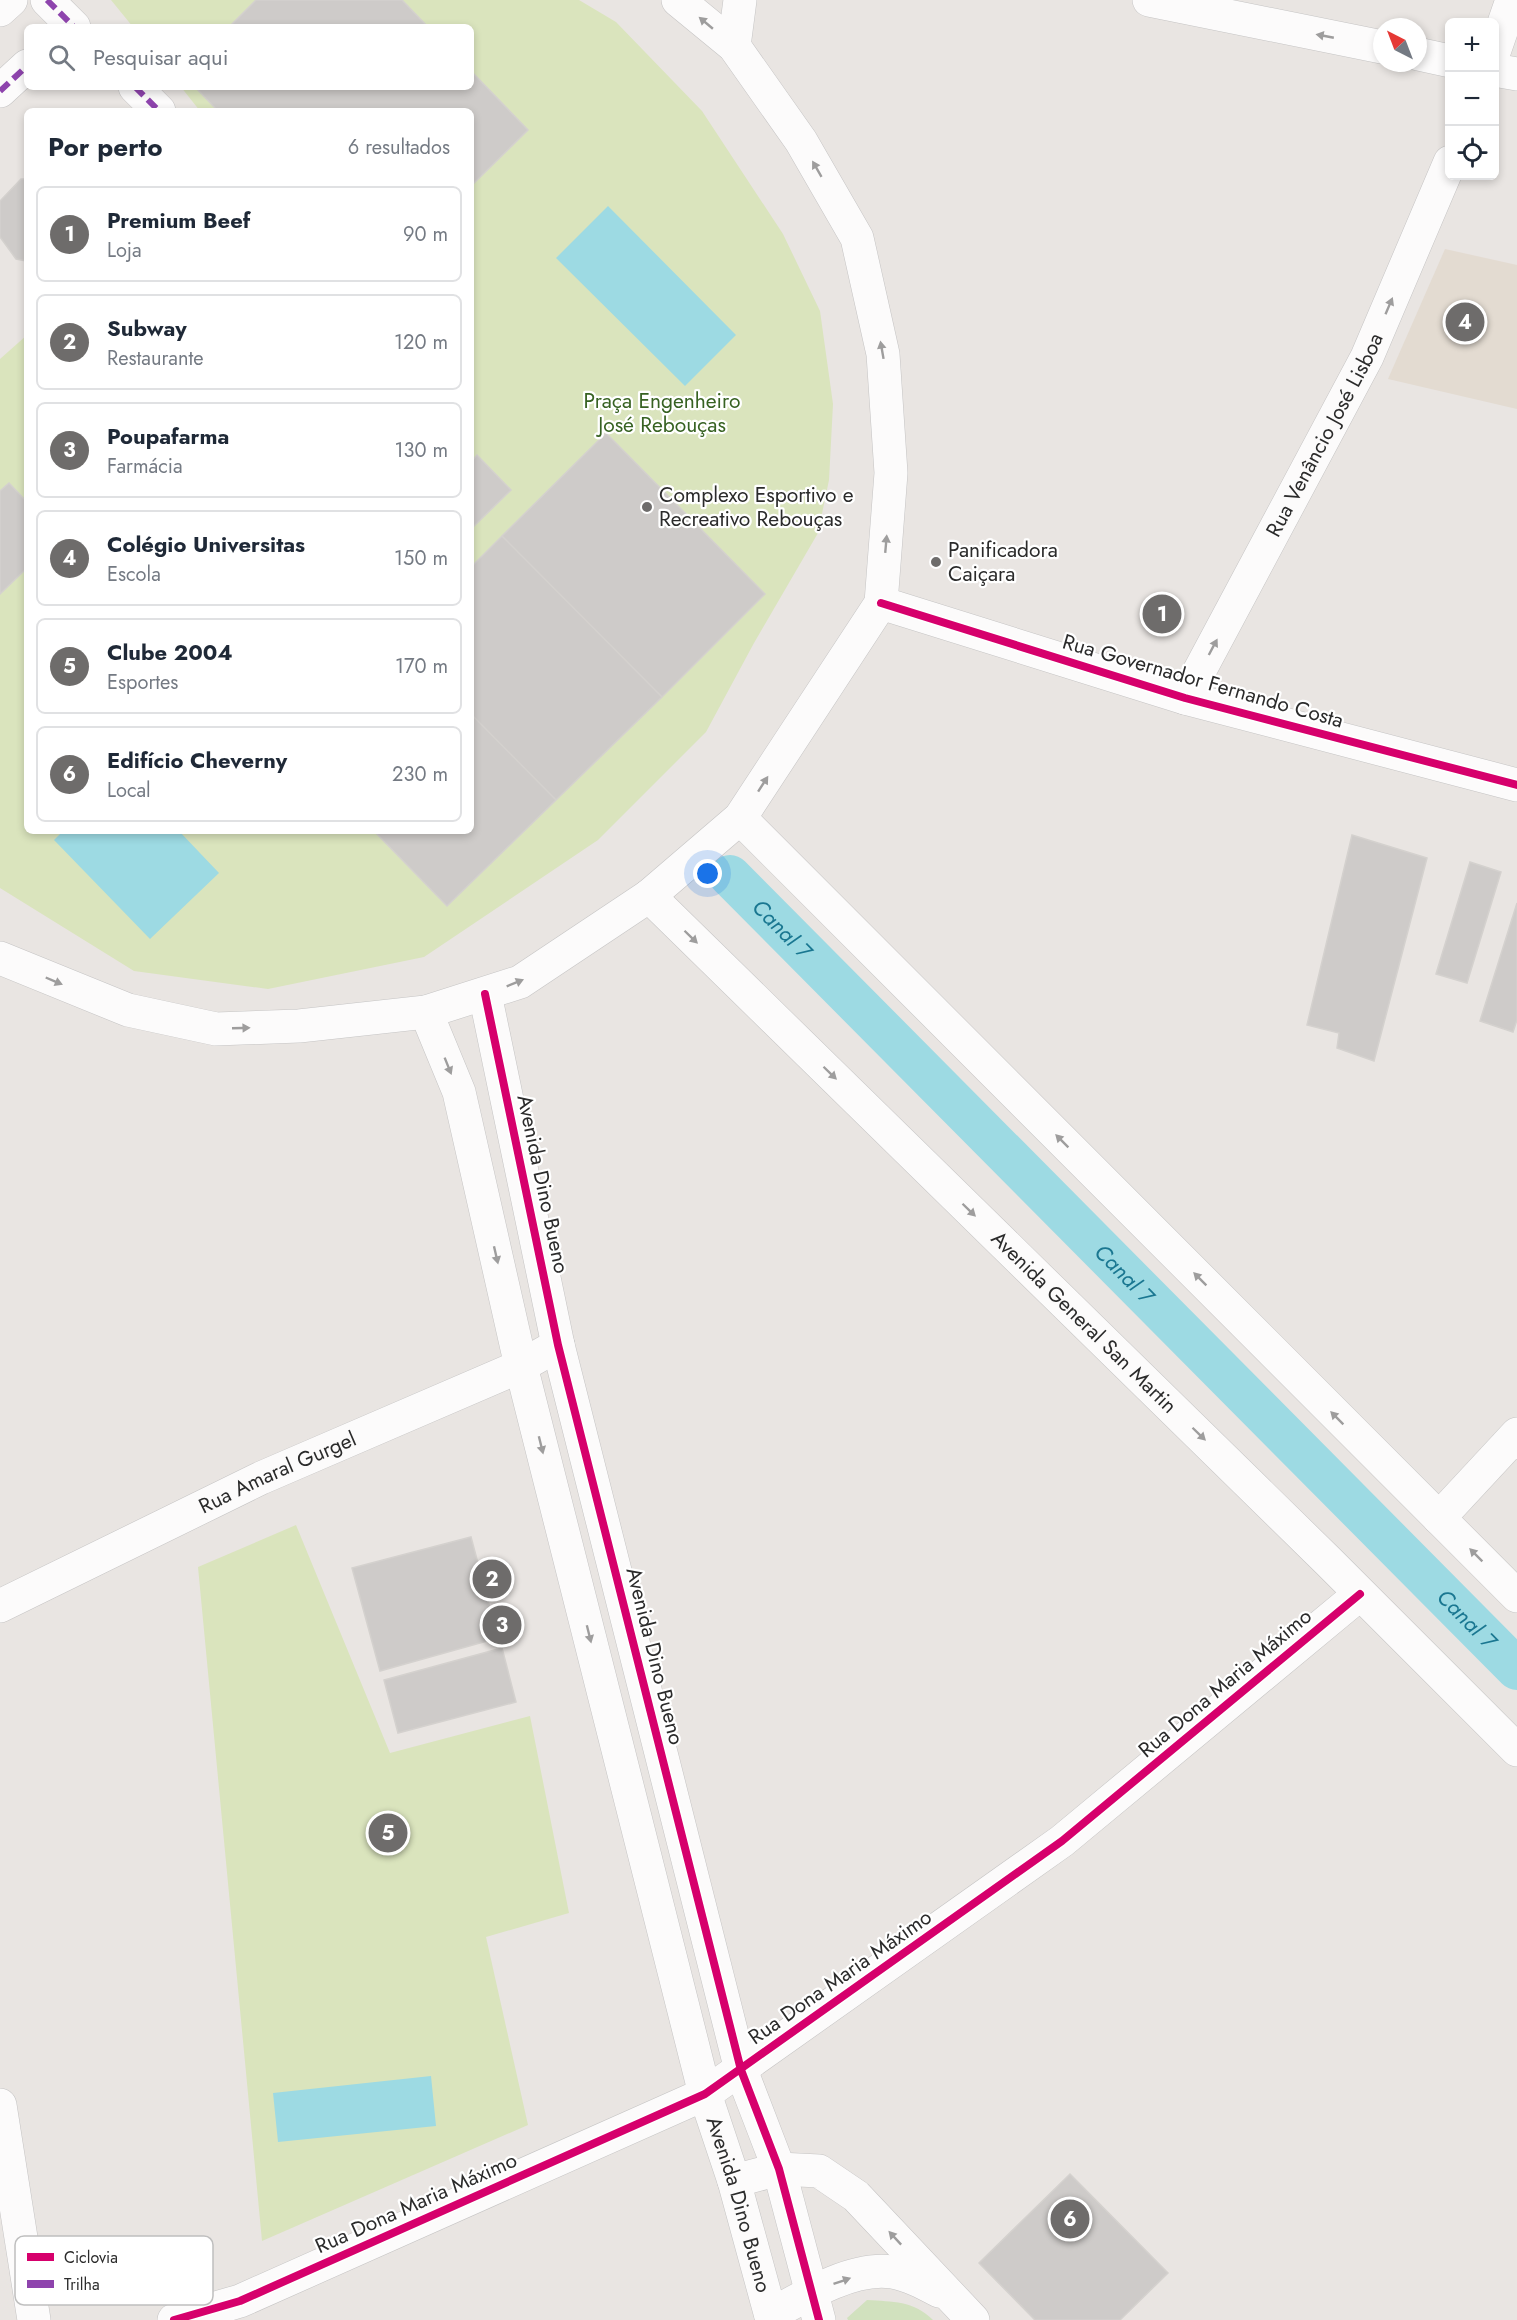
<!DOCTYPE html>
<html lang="pt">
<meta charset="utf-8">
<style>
body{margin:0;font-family:Jost,sans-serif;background:#f6f6f7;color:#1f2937}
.controls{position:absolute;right:18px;top:18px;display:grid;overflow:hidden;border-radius:9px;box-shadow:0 3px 9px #0003}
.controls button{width:54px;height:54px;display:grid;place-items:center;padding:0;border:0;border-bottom:2px solid #e0e1e3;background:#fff;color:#1f2937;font:30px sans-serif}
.compass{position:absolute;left:1373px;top:18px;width:54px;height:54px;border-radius:50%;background:#fff;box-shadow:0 3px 9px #0003;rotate:318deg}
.you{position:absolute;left:708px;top:874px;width:21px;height:21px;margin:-15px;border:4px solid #fff;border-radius:50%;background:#1a73e8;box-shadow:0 0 0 9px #1a73e833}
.badge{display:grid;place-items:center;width:39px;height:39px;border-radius:50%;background:#6e6c6b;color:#fff;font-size:20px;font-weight:700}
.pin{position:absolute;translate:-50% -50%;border:3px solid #fff;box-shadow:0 2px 6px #0006}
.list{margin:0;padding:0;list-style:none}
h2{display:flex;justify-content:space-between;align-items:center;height:78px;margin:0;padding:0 24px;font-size:26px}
h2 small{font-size:20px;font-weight:400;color:#747a83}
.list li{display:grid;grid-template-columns:39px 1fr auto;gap:18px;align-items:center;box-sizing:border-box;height:96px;margin:0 12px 12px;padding:0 12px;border:2px solid #e0e1e3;border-radius:9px}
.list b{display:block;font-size:22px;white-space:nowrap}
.list p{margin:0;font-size:20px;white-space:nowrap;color:#747a83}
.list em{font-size:20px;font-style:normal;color:#747a83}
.icon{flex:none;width:33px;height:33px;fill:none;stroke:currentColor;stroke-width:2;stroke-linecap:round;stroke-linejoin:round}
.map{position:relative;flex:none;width:1517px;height:2320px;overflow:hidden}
.search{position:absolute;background:#fff;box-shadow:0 3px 9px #0003;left:24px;top:24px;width:450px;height:66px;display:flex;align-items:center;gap:15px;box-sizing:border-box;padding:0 21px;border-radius:9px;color:#747a83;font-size:22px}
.panel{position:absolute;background:#fff;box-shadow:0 3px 9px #0003;left:24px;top:108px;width:450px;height:726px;border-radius:9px}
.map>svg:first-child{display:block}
.education{fill:#e3dbd1}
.green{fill:#d1e1be}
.pitch{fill:#dae4bd}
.water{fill:#9ddae3}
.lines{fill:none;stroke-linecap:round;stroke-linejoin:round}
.canal{stroke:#9ddae3;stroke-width:42}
.building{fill:#cecbc9;stroke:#d4d1ce;stroke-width:1.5}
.minor-casing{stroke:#c5c4c4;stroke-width:34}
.tertiary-casing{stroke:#c5c4c4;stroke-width:34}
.secondary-casing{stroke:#c5c4c4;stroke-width:34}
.minor{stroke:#fcfbfb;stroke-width:33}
.tertiary{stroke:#fcfbfb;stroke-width:33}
.secondary{stroke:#fcfbfb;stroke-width:33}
.quiet{stroke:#8e44ad;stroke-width:6;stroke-dasharray:12 6;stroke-linecap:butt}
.cycleway-casing{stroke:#fff;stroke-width:11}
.cycleway{stroke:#d6006c;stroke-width:8}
.oneway{fill:#9e9d9d}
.poi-dot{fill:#6e6c6b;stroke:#fff;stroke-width:2}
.labels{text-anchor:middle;stroke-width:4.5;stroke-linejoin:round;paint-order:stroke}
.park-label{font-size:21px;fill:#376222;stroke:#fff}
.street-label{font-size:21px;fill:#2b2b2b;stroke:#fff}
.poi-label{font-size:21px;fill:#2b2b2b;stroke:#fff;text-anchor:start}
.water-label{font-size:22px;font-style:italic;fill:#1a7791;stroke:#fff}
.key{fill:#fff;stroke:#bfbfbf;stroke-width:1.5}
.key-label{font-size:16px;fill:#2b2b2b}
</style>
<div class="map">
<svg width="1517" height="2320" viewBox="0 0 1517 2320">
<rect width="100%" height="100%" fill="#e9e5e2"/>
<path class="education" d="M1445 249 1517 265V409L1388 379Z"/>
<path class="green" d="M867 2300C893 2302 913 2300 933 2320H848L847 2318Z"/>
<path class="pitch" d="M111 0H579L616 22 702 111 783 234 820 311 833 404 829 480 818 533 754 643 706 732 598 840 424 957 268 989 134 971 0 888V359L27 335V831H471V111H200L181 87H471V27H133Z
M296 1525 390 1753 530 1716 569 1913 486 1937 528 2125 262 2241 198 1567Z"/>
<path class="water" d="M608 206 736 335 685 386 556 258Z
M63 831H179L219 873 150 939 54 840Z
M431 2076 436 2126 278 2142 273 2093Z"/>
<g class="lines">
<path class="canal" id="s1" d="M730 876 1517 1669"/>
</g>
<path class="building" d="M256 0H402L428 27H229Z
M471 71 528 130 471 186V111H218L195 87H471Z
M21 179H27V261L16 259 0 237V201Z
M606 433 765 594 662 697 502 536Z
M477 455 511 490 471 529V462Z
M9 483 27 502V568L0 594V491Z
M502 536 662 697 556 800 471 714V567Z
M471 714 556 800 447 906 374 831H471Z
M1352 835 1427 858 1374 1061 1337 1048 1339 1033 1307 1025Z
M1470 862 1501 872 1467 983 1436 974Z
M1517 903V1020L1513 1032 1480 1021Z
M471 1537 498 1638 380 1671 352 1568Z
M502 1648 516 1702 398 1733 384 1680Z
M1070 2174 1168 2273 1120 2320H1035L979 2263Z"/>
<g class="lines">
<g class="minor-casing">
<g id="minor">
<path d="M47 0 74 27"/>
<path d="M734 46 740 0"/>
<path d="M1494 52 1512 0"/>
<path d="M135 87 159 111"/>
<path d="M0 91 27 66"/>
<path d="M881 603 1185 698 1517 785"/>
<path id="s2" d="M1185 698 1367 357 1450 162"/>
<path d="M1439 1518 1517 1434"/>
<path id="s3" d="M0 1606 261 1478 521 1366 558 1345"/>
<path d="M0 2105 34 2320"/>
<path d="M734 2181 779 2169 819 2171 856 2196 973 2320"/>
<path d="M771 2315C804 2296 853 2266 892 2272 909 2275 924 2283 939 2291"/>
<path d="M174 2320 240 2301 705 2094 1062 1841 1360 1594"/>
</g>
</g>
<g class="tertiary-casing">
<g id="tertiary">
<path d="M1149 0 1382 47"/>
<path d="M1418 54 1450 61"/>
<path d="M1494 70 1517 74"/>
<path d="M485 994 558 1345 741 2070 779 2169 819 2320"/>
<path id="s4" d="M426 1012 459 1092 521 1366 705 2094 734 2181 772 2320"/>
</g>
</g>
<g class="secondary-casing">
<g id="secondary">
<path d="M0 10 11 0"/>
<path d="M740 818 1517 1596"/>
<path id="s5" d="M649 896 1328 1561 1517 1750"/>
<path d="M0 958 128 1010 216 1029 299 1026 426 1012 520 982 649 896 740 818 881 603 891 473 883 354 857 238 801 141 734 46 678 0"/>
</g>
</g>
<use href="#minor" class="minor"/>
<use href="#tertiary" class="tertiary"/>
<use href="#secondary" class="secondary"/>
<path class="quiet" d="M47 0 74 27
M135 87 159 111
M0 91 27 66"/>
<g class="cycleway-casing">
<path id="cycleway" d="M881 603 1185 698 1517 785
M485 994 558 1345 741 2070 779 2169 819 2320
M174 2320 240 2301 705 2094 1062 1841 1360 1594"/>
</g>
<use href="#cycleway" class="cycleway"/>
</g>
<defs><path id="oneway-solid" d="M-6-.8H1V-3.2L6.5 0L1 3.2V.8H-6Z" transform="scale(1.5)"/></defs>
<g class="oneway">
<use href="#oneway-solid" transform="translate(706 23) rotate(-140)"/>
<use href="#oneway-solid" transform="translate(1325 36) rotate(-169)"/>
<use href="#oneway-solid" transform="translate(817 169) rotate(-120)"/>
<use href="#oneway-solid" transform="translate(1389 306) rotate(-67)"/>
<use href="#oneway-solid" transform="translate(882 350) rotate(-100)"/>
<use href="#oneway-solid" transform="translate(886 544) rotate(-85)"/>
<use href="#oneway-solid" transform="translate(1213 647) rotate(-62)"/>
<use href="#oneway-solid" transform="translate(763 784) rotate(-57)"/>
<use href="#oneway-solid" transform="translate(691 937) rotate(44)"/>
<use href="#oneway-solid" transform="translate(54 981) rotate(23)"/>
<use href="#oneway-solid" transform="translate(515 983) rotate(-22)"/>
<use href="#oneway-solid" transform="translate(241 1028) rotate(-2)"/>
<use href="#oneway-solid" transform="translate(448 1066) rotate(68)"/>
<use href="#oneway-solid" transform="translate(830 1073) rotate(44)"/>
<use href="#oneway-solid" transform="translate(1062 1141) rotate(-135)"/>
<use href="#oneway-solid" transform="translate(969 1210) rotate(44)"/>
<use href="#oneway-solid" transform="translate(496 1255) rotate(77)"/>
<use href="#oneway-solid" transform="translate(1200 1279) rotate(-135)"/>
<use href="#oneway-solid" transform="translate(1337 1418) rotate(-135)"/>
<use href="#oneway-solid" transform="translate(1199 1434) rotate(44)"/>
<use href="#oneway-solid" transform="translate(541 1445) rotate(76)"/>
<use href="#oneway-solid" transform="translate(1476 1555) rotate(-135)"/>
<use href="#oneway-solid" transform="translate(589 1634) rotate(76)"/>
<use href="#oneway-solid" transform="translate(895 2238) rotate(-133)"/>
<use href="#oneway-solid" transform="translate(842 2281) rotate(-19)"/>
</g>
<g class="poi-dot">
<circle cx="647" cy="507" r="6"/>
<circle cx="936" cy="562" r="6"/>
</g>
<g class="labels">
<g class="park-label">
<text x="662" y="408">Praça Engenheiro<tspan x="662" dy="24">José Rebouças</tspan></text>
</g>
<g class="street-label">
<text dy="7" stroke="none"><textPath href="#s2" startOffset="298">Rua Venâncio José Lisboa</textPath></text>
<text transform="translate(1203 681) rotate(16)" y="7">Rua Governador Fernando Costa</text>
<text transform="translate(543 1184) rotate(78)" y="7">Avenida Dino Bueno</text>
<text dy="7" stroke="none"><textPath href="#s5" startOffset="609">Avenida General San Martin</textPath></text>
<text dy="7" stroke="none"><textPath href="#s3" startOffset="308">Rua Amaral Gurgel</textPath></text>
<text transform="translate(655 1656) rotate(76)" y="7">Avenida Dino Bueno</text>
<text transform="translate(1225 1683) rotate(-40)" y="7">Rua Dona Maria Máximo</text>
<text transform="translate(840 1977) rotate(-35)" y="7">Rua Dona Maria Máximo</text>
<text transform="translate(416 2203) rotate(-24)" y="7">Rua Dona Maria Máximo</text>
<text dy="7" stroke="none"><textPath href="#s4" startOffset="1234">Avenida Dino Bueno</textPath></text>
</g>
<g class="poi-label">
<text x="659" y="502">Complexo Esportivo e<tspan x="659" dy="24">Recreativo Rebouças</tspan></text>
<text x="948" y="557">Panificadora<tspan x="948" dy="24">Caiçara</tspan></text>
</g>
<g class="water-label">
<text dy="8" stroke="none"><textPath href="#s1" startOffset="74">Canal 7</textPath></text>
<text dy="8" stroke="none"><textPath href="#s1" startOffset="560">Canal 7</textPath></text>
<text dy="8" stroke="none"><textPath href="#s1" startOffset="1046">Canal 7</textPath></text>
</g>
</g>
<rect x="15" y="2236" width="198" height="69" rx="9" class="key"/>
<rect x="27" y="2253" width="27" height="8" fill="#d6006c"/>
<rect x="27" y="2280" width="27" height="8" fill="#8e44ad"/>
<g class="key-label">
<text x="64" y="2263">Ciclovia</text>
<text x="64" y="2290">Trilha</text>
</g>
</svg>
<div class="controls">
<button>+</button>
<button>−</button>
<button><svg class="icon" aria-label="locate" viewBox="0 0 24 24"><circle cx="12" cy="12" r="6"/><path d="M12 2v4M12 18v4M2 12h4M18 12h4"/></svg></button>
</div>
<svg class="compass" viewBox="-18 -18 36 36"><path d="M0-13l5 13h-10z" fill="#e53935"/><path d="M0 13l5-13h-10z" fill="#747a83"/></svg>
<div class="you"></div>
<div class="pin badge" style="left:1162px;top:614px">1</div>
<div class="pin badge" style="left:492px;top:1579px">2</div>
<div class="pin badge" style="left:502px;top:1625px">3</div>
<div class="pin badge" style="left:1465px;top:322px">4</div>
<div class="pin badge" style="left:388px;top:1833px">5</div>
<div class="pin badge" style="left:1070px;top:2219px">6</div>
<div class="search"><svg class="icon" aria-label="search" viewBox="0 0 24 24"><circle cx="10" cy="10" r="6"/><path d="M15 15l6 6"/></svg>Pesquisar aqui</div>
<section class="panel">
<h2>Por perto<small>6 resultados</small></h2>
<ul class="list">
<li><span class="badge">1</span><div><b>Premium Beef</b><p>Loja</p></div><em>90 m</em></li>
<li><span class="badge">2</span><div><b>Subway</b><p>Restaurante</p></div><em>120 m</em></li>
<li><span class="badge">3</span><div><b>Poupafarma</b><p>Farmácia</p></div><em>130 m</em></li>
<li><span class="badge">4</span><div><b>Colégio Universitas</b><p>Escola</p></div><em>150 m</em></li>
<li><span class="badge">5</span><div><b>Clube 2004</b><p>Esportes</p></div><em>170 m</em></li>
<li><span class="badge">6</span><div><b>Edifício Cheverny</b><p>Local</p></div><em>230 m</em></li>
</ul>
</section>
</div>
